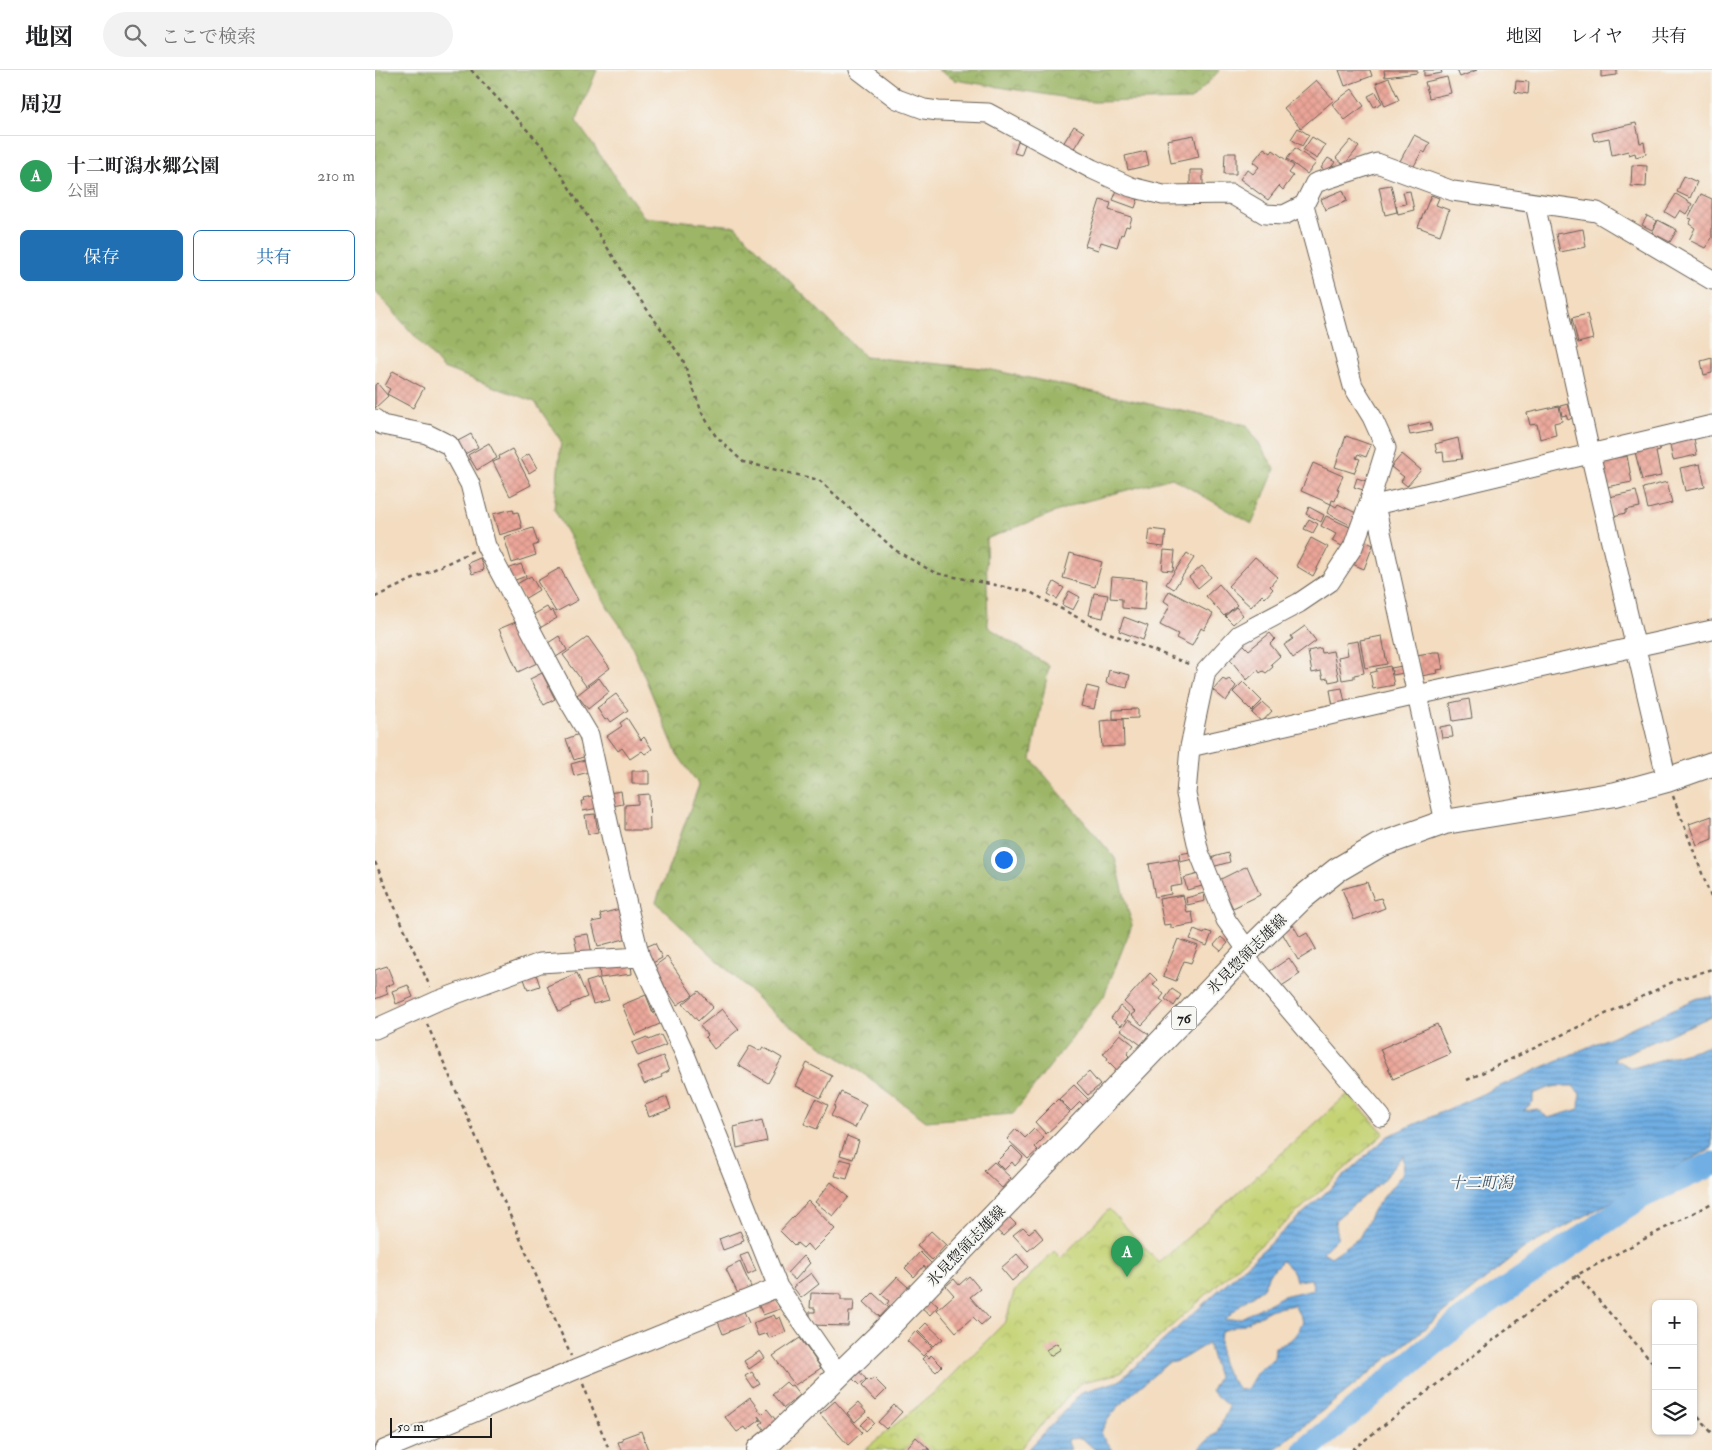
<!DOCTYPE html>
<html lang="ja">
<meta charset="utf-8">
<style>
body{margin:0;font-family:"IM FELL Double Pica","Noto Serif JP",serif;background:#f2f2f2;color:#202124}
.controls{position:absolute;right:15px;bottom:15px;display:grid;overflow:hidden;border-radius:8px;box-shadow:0 1px 4px #0004}
.controls button{width:45px;height:45px;display:grid;place-items:center;padding:0;border:0;border-bottom:1px solid #e0e0e0;background:#fff;color:#202124;font:25px sans-serif}
.scale{position:absolute;left:15px;bottom:12px;width:102px;box-sizing:border-box;padding-left:5px;border:2px solid #1c1c1c;border-top:0;font-size:14px;line-height:18px;white-space:nowrap;color:#1c1c1c;-webkit-text-stroke:4px #f6f6f2;paint-order:stroke}
.you{position:absolute;left:628px;top:789px;width:18px;height:18px;margin:-12px;border:4px solid #fff;border-radius:50%;background:#1a73e8;box-shadow:0 0 0 8px #1a73e833}
.badge{display:grid;place-items:center;width:32px;height:32px;border-radius:50%;background:#1f6fb2;color:#fff;font-size:16px;font-weight:700}
.pin{position:absolute;translate:-50% -41px;filter:drop-shadow(0 1px 2px #0008)}
.pin::after{content:'';position:absolute;top:26px;width:18px;height:15px;background:inherit;clip-path:polygon(0 0,100% 0,50% 100%)}
.list{margin:0;padding:0;list-style:none}
h2{display:flex;justify-content:space-between;align-items:center;height:65px;margin:0;padding:0 20px;font-size:21px}
h2 small{font-size:16px;font-weight:400;color:#757577}
.list li{display:grid;grid-template-columns:32px 1fr auto;gap:15px;align-items:center;box-sizing:border-box;height:80px;padding:0 20px;border-top:1px solid #e0e0e0}
.list b{display:block;font-size:19px;white-space:nowrap}
.list p{margin:0;font-size:16px;white-space:nowrap;color:#757577}
.list em{font-size:16px;font-style:normal;color:#757577}
.actions{display:flex;gap:10px;padding:15px 20px}
.actions a{flex:1;padding:11px 0;border:1px solid #1f6fb2;border-radius:8px;text-align:center;font-size:18px;color:#1f6fb2}
.actions .main{background:#1f6fb2;color:#fff}
.icon{flex:none;width:28px;height:28px;fill:none;stroke:currentColor;stroke-width:2;stroke-linecap:round;stroke-linejoin:round}
.map{position:relative;flex:none;width:1337px;height:1380px;overflow:hidden}
header{display:flex;align-items:center;gap:30px;box-sizing:border-box;height:70px;padding:0 25px;background:#fff;border-bottom:1px solid #e0e0e0}
header strong{font-size:24px}
nav{display:flex;gap:28px;margin-inline-start:auto;font-size:18px}
.search{width:350px;height:45px;background:#f2f2f2;display:flex;align-items:center;gap:12px;box-sizing:border-box;padding:0 18px;border-radius:28px;color:#757577;font-size:19px}
main{display:flex}
aside{flex:1;background:#fff}
.map>svg:first-child{display:block}
.forest{fill:url(#forest-crowns);stroke:#5c6841}
.park{fill:url(#park-crowns);stroke:#707848}
.water{fill:url(#water-rules);stroke:#466580;fill-rule:evenodd}
.lines{fill:none;stroke-linecap:round;stroke-linejoin:round}
.river{stroke:#70aee3;stroke-width:25}
.building{fill:url(#building-cross-hatch)}
.minor-casing{stroke:#675f55;stroke-width:21}
.major-casing{stroke:#675f55;stroke-width:26}
.path{stroke:#675f55;stroke-width:2.5;stroke-dasharray:4 4;stroke-linecap:butt}
.minor{stroke:#fff;stroke-width:19}
.major{stroke:#fff;stroke-width:24}
.labels{text-anchor:middle;stroke-width:4;stroke-linejoin:round;paint-order:stroke}
.shield{fill:#f6f6f2;stroke:#5d5d5c;stroke-width:1}
.shield-label{font-size:14px;font-weight:bold;fill:#1c1c1c}
.street-label{font-size:15px;fill:#1c1c1c;stroke:#f6f6f2}
.water-label{font-size:16px;font-style:italic;fill:#3e566c;stroke:#f6f6f2}
</style>
<header>
<strong>地図</strong>
<div class="search"><svg class="icon" aria-label="search" viewBox="0 0 24 24"><circle cx="10" cy="10" r="6"/><path d="M15 15l6 6"/></svg>ここで検索</div>
<nav><a>地図</a><a>レイヤ</a><a>共有</a></nav>
</header>
<main>
<aside>
<h2>周辺<small></small></h2>
<ul class="list">
<li><span class="badge" style="background:#2e9e5b">A</span><div><b>十二町潟水郷公園</b><p>公園</p></div><em>210 m</em></li>
</ul>
<div class="actions"><a class="main">保存</a><a>共有</a></div>
</aside>
<div class="map">
<svg width="1337" height="1380" viewBox="0 0 1337 1380">
<defs>
<pattern id="forest-crowns" width="20" height="18" patternUnits="userSpaceOnUse" patternTransform="scale(1.25)"><rect width="20" height="18" fill="#9cb566"/><path d="M2 6a3 3 0 1 1 6 0M12 15a3 3 0 1 1 6 0" fill="none" stroke="#7e9253"/></pattern>
<pattern id="park-crowns" width="20" height="18" patternUnits="userSpaceOnUse" patternTransform="scale(1.25)"><rect width="20" height="18" fill="#c5d375"/><path d="M2 6a3 3 0 1 1 6 0M12 15a3 3 0 1 1 6 0" fill="none" stroke="#a9b565"/></pattern>
<pattern id="water-rules" width="6" height="5" patternUnits="userSpaceOnUse" patternTransform="scale(1.25)"><rect width="6" height="5" fill="#70aee3"/><path d="M0 2.5h6" fill="none" stroke="#5b8db7"/></pattern>
<pattern id="building-cross-hatch" width="8" height="8" patternUnits="userSpaceOnUse" patternTransform="scale(1.25)"><rect width="8" height="8" fill="#eba598"/><path d="M0 0l8 8M0 8l8-8" fill="none" stroke="#c98d82"/></pattern>
</defs>
<rect width="100%" height="100%" fill="#f6f6f2"/>
<filter id="ink" filterUnits="userSpaceOnUse"><feTurbulence type="fractalNoise" baseFrequency=".02" numOctaves="2"/><feDisplacementMap in="SourceGraphic" scale="10" xChannelSelector="R" yChannelSelector="G"/><feConvolveMatrix kernelMatrix="1 2 1 2 8 2 1 2 1" color-interpolation-filters="sRGB"/></filter>
<filter id="wash" filterUnits="userSpaceOnUse"><feTurbulence type="fractalNoise" baseFrequency=".0096" numOctaves="4" result="noise"/><feDisplacementMap in="SourceGraphic" scale="20" xChannelSelector="R" yChannelSelector="G"/><feGaussianBlur stdDeviation="1.12" result="paint"/><feColorMatrix in="noise" values="0 0 0 0 0 0 0 0 0 0 0 0 0 0 0 0 0 1.4 0 .05"/><feComposite in="paint" operator="in"/></filter>
<g filter="url(#wash)">
<rect width="100%" height="100%" fill="#f3dcbf"/>
<path class="forest" d="M0 0H222L201 51 269 147 360 156 490 287 608 298 872 355 900 399 877 454 797 408 704 433 611 469 613 557 674 596 656 689 740 788 757 855 729 926 638 1044 551 1051 493 1007 399 944 281 832 324 715 302 684 252 565 235 541 179 439 186 371 160 332 68 298 0 221Z
M563 0H845L816 30 718 32 580 10Z"/>
<path class="park" d="M973 1024 1009 1063 745 1303 705 1313 644 1380H489L565 1318 631 1251 639 1222 679 1181 686 1188 734 1139 784 1193Z"/>
<path class="water" d="M1337 926V946L1238 989 1257 998 1323 979 1337 973V1078L1148 1179 899 1380H822L842 1362 854 1337 836 1321 843 1307 833 1274C819 1280 808 1292 793 1293 774 1310 731 1341 726 1364L738 1380H720L707 1368 692 1369 696 1380H653L707 1322 744 1311 1013 1066 1323 928ZM1185 1016H1198L1205 1024 1204 1039 1173 1048 1162 1039 1148 1041 1158 1032V1024L1176 1017ZM1028 1085 1029 1094 1027 1104 999 1139 984 1168 956 1187 948 1182 963 1167 960 1150 1007 1111ZM907 1191 919 1203 921 1211 936 1209 939 1219 908 1226 866 1248 850 1250 866 1234 888 1218 894 1204ZM919 1235 928 1252C920 1267 917 1272 900 1277L899 1288 882 1302 872 1319 864 1320C846 1297 843 1290 846 1261L869 1254 897 1239Z"/>
<g class="lines">
<path class="river" d="M931 1380 1087 1250 1267 1126 1337 1094"/>
</g>
<g id="blocks">
<path class="building" d="M964 0H995L997 6 970 16Z
M1009 0H1042V3L1010 7Z
M1049 0H1066L1067 3 1049 6Z
M1082 0H1102L1085 7Z
M1226 0H1242V5L1226 7Z
M1072 7 1076 23 1054 28 1050 12Z
M1014 8 1024 30 1010 36 1001 13Z
M941 10 959 30 926 58 909 38Z
M1141 11 1154 12 1153 24 1140 22Z
M977 19 989 36 970 50 957 34Z
M1001 22 1007 33 999 37 993 26Z
M1261 53 1265 73 1269 72 1271 84 1261 87 1260 83 1254 85 1253 81 1237 85 1234 68 1219 71 1217 63Z
M699 56 709 62 698 80 688 74Z
M923 58 934 65 927 76 916 69Z
M819 65 824 87 796 93 792 70Z
M1039 65 1055 73 1050 83 1047 81 1038 98 1025 91Z
M937 67 950 75 942 89 928 80Z
M976 70 984 77 969 95 961 88Z
M643 71 650 74 646 85 639 83Z
M889 78 896 83 898 80 919 96 914 103 918 106 908 120 904 116 893 130 865 109 872 99 878 104 884 97 878 92Z
M920 78 941 93 932 104 912 89Z
M771 81 774 95 753 100 750 86Z
M850 83H861V104H849Z
M953 88 960 92 953 102 946 98Z
M1257 95 1272 96 1271 117 1256 116Z
M815 100H828V116H815Z
M1309 106 1322 112 1315 128 1302 122Z
M1016 115 1022 142 1010 145 1004 117Z
M743 118 764 126 760 138 738 130Z
M968 120 972 131 950 140 946 129Z
M1035 121 1039 140 1023 144 1021 136 1031 134 1028 122Z
M1301 124 1317 134 1311 144 1305 140 1300 148 1290 142Z
M1326 124 1337 129V168L1330 178 1314 170 1320 158 1314 154 1317 149 1313 148Z
M1056 125 1064 128 1061 135 1074 140 1065 165 1043 157Z
M725 130 736 133 734 140 757 147 754 157 751 156 748 165 746 164 742 177 726 172 723 180 710 176Z
M1272 146 1282 151 1277 160 1267 155Z
M1283 150 1302 160 1295 172 1277 163Z
M1208 159 1211 177 1185 182 1181 164Z
M1212 244 1218 269 1203 273 1197 248Z
M1337 288V303L1329 305 1326 291Z
M18 301 49 318 38 338 12 324 15 319 10 316Z
M2 313 13 326 0 338V315Z
M1193 334 1197 348 1193 350 1191 345 1187 346 1185 336Z
M1184 336 1187 351 1179 353 1181 365 1165 369 1162 354 1155 355 1152 343Z
M1055 352 1057 361 1035 365 1033 357Z
M96 364 103 377 90 384 83 371Z
M1318 364 1322 385 1298 390 1294 371Z
M971 366 996 375 991 387 983 384 981 388 985 389 979 403 960 397Z
M1083 368 1087 389 1069 391 1068 382 1062 383 1060 374Z
M1283 372 1285 381 1281 382 1286 406 1267 410 1259 378Z
M114 373 122 388 102 400 93 385Z
M137 379 156 415 135 426 118 392 125 389 124 386Z
M1237 383 1239 388 1252 386 1257 412 1231 417 1225 385Z
M154 384 162 398 154 403 146 389Z
M1027 384 1046 400 1032 416 1026 411 1029 407 1016 397Z
M938 393 968 406 962 419 964 420 960 431 957 430 956 434 926 421Z
M1325 394 1330 417 1310 421 1305 398Z
M982 408 994 412 991 421 979 417Z
M1292 412 1297 433 1273 439 1268 418Z
M1261 421 1265 437 1251 440V443L1238 446 1234 427Z
M956 434 961 437 963 434 981 443 975 455 952 443Z
M934 437 949 445 946 452 931 444Z
M138 439 139 443 143 442 147 458 124 465 118 444Z
M951 446 977 458 967 476 957 471 961 464 946 456Z
M934 449 943 454 938 463 929 459Z
M158 458 163 474 158 476 161 485 137 493 129 467Z
M775 459 791 461 789 477 773 475Z
M936 468 953 477 938 506 921 496Z
M986 469 998 475 989 499 975 493Z
M789 480 800 481 798 501 787 500Z
M695 483 727 492 720 517 688 508Z
M812 483 819 488 799 519 791 514Z
M880 487 903 507 895 516 898 519 890 528 887 525 876 537 853 516Z
M105 488 109 500 97 504 93 493Z
M146 494 151 506 135 512 130 500Z
M827 496 836 507 823 518 814 507Z
M185 498 203 530 181 542 162 511Z
M156 506 164 520 149 529 140 515Z
M737 507 772 510 769 540 747 538V529L735 528Z
M679 512 689 518 682 529 673 524Z
M844 514 862 535 849 546 831 526Z
M694 521 705 527 698 540 687 535Z
M794 521 838 544 829 560 826 558 817 576 801 568 803 564 785 555 795 535 789 531Z
M719 523 733 525 728 548 714 545Z
M172 537 175 542 177 540 182 548 163 559 156 546Z
M861 537 868 545 858 554 850 546Z
M749 547 773 556 768 570 744 561Z
M143 551 162 593 143 602 124 559Z
M930 556 941 571 918 588 909 575 918 569 916 566Z
M895 563 900 569 895 574 905 586 896 594 898 597 891 603 888 601 885 603 883 600 872 610 853 587 868 574 874 580Z
M184 566 192 580 181 587 173 573Z
M1007 566 1012 594 990 598 985 570Z
M213 567 235 598 211 616 188 585Z
M983 571 989 603 979 605V608L967 610 963 587 973 585 971 573Z
M946 578 947 583 958 581 964 610 954 612 953 608 948 609 946 601 937 603 933 581Z
M1059 582H1065L1068 599 1062 600 1063 603 1046 606 1042 585Z
M1015 596 1019 615 998 619 995 603 1002 601 1001 599Z
M1027 596 1029 603 1018 605 1016 598Z
M734 600 755 605 752 618 731 613Z
M167 603 180 629 169 635 155 609Z
M224 608 234 622 213 639 202 625Z
M848 609 851 611 854 609 861 616 851 631 838 620Z
M868 612 887 631 877 641 858 622Z
M712 616 724 619 719 639 706 636Z
M967 618 970 633 958 636 955 620Z
M241 624 253 640 236 652 233 648 230 650 222 638Z
M1094 629 1097 648 1078 651 1075 633Z
M888 633 897 641 887 652 877 643Z
M763 639V648L738 649V640Z
M252 648 266 670 269 667 277 679 270 684 267 681 255 689 247 678 243 681 232 666 247 656 245 653Z
M748 649 749 676 727 677 725 651Z
M1076 655 1078 667 1067 668 1065 657Z
M204 664 211 686 199 690 191 669Z
M213 689 217 701 199 706 196 694Z
M257 701H274V714H257Z
M246 721 248 734 237 736 234 723Z
M274 724 275 760H250V735L263 734V725Z
M221 725 223 738 208 741 206 731H209L208 728Z
M220 744 223 762 213 764 210 745Z
M1337 746V769L1322 775 1314 754Z
M816 782 818 789 805 792 804 784Z
M853 783 855 792 837 797 835 788Z
M803 789 807 815 795 817 796 824 780 827 774 794Z
M872 796 885 825 858 838 844 810Z
M827 803 831 815 812 820 809 808Z
M992 812 999 830 1006 828 1010 838 979 850 967 819Z
M829 823 830 831 812 835 811 828Z
M808 825 812 843 817 842 819 854 796 858V854L789 855 784 829Z
M245 839 253 868 223 876 217 852 227 850 225 844Z
M918 855 925 867 932 863 941 879 923 890 906 861Z
M819 860 829 864 831 861 837 863 832 876 815 869Z
M213 864 217 884 203 886 199 866Z
M846 867 853 873 846 881 839 875Z
M803 869 823 876 816 893 809 891 801 911 788 906Z
M280 873 287 888 274 895 266 879Z
M292 887 318 925 302 935 277 898Z
M914 888 925 904 905 917 895 901Z
M256 894 257 904 225 908 224 898Z
M12 896 19 913 10 917 13 924 0 929V900Z
M160 901 165 916 153 920 148 906Z
M202 903 212 927 195 934 196 936 184 942 172 916Z
M775 903 782 910 778 915 789 924 785 929 789 932 767 955 756 945 760 942 749 932Z
M224 908 227 917H229L234 930 218 934 211 912Z
M33 915 38 927 21 934 17 921Z
M797 919 806 925 799 936 790 929Z
M324 921 338 937 323 951 308 934Z
M271 925 278 943 282 942 287 953 260 965 247 935Z
M745 936 755 944 746 956 736 948Z
M347 939 364 959 339 979 330 967 332 965 325 956Z
M753 950 774 964 766 975 746 960Z
M1062 954 1075 984 1018 1009 1005 979Z
M745 964 759 975 752 984 754 986 742 1000 732 990 733 988 728 984Z
M286 965 291 975 263 986 257 973 272 967 274 970Z
M375 976 385 981 388 977 407 988 393 1013 363 995Z
M288 986 294 1001 286 1005 287 1007 269 1014 262 996Z
M432 993 457 1006 446 1028 421 1016Z
M714 1002 725 1015 713 1025 702 1013Z
M699 1015 714 1030 708 1035 705 1032 696 1041 684 1029Z
M466 1022 491 1034 480 1058 456 1046 460 1038 459 1037Z
M292 1027 296 1039 274 1047 270 1035Z
M441 1029 453 1035 442 1059 429 1054Z
M683 1029 695 1042 671 1064 660 1052Z
M387 1050 392 1071 362 1078 359 1057Z
M641 1059 650 1068 659 1059 669 1068 660 1077 663 1080 653 1089 632 1069Z
M472 1066 484 1071 478 1089 465 1085Z
M637 1076 648 1087 640 1096 637 1092 629 1100 621 1092Z
M465 1089 477 1092 472 1109 460 1106Z
M619 1092 636 1108 627 1118 609 1101Z
M456 1112 474 1127 458 1146 440 1132Z
M433 1131 460 1159 438 1181 432 1174 428 1178 422 1173 420 1176 405 1161Z
M632 1145 641 1154 628 1166 619 1158Z
M648 1157 654 1163 660 1158 668 1168 653 1181 638 1165Z
M365 1161 369 1170 366 1171 367 1173 348 1180 344 1169Z
M556 1161 571 1175 557 1190 542 1176Z
M545 1182 558 1195 552 1200 549 1196 539 1207 530 1198Z
M373 1183 381 1201 373 1205 365 1186Z
M642 1184 653 1197 637 1211 626 1198Z
M428 1186 435 1193 420 1210 412 1203Z
M365 1192 376 1217 363 1224 351 1199Z
M436 1203 444 1214 426 1228 418 1217Z
M594 1206 605 1219 595 1227 614 1248 606 1255 598 1247 581 1262 562 1240 579 1225 571 1216 579 1209 584 1215Z
M522 1207 534 1218 516 1237 512 1234 514 1231 506 1224Z
M436 1223 466 1224V1230H479L478 1242H474L473 1256 435 1255V1242H440V1238H435Z
M498 1223 515 1239 506 1248 489 1232Z
M400 1227 405 1239 388 1245 383 1234Z
M554 1228 563 1236 555 1245 546 1237Z
M368 1239 374 1253 348 1264 342 1249Z
M399 1245 401 1249 405 1247 411 1262 394 1268 392 1263 383 1266 378 1253Z
M551 1253 568 1269 562 1274 561 1273 558 1276 543 1261Z
M541 1261 557 1277 548 1286 532 1271Z
M425 1268 446 1298 420 1315 398 1286Z
M682 1273 686 1279 675 1286 671 1280Z
M385 1281 390 1288 374 1299 369 1291Z
M551 1285 554 1288 556 1285 567 1296 561 1302 547 1289Z
M483 1300 491 1309 484 1315 476 1307Z
M377 1302 385 1314 378 1318 370 1306Z
M499 1308 511 1320 500 1331 486 1316 493 1309 495 1311Z
M411 1312 415 1316 417 1315 425 1325 409 1338 397 1324Z
M375 1328 387 1344 392 1339 404 1354 393 1364 385 1354 388 1352 383 1346 385 1350 372 1360 370 1357 362 1362 350 1347Z
M460 1331 487 1362 473 1375 445 1344Z
M483 1333 491 1342 480 1352 472 1343Z
M519 1335 527 1342 511 1359 503 1352Z
M494 1347 499 1353 491 1361 486 1355Z
M266 1361 273 1380H246L243 1372 248 1371 247 1368Z
M541 1367 555 1380H530Z"/>
</g>
</g>
<g filter="url(#ink)">
<use href="#blocks" fill-opacity="0" stroke="#675f55" stroke-width="1"/>
<g class="lines">
<g class="minor-casing">
<path id="minor" d="M484 0 522 29 549 39 563 41 613 43 717 99 756 117 788 125 856 124 890 144 909 145 929 135 940 113 1002 93 1078 121 1222 142 1337 210
M1160 134 1215 383 1292 710
M0 349 7 355 52 364 74 375 95 414 111 476 192 628 214 665 245 806 265 887 309 982 403 1217 463 1304
M994 433 1000 435 1337 355
M1000 435 1070 752
M815 677 1042 625 1337 560
M873 881 851 850 824 782 811 724 815 677 831 601 864 565 924 533 955 512 978 477 994 433 1011 378 997 347 978 316 929 135
M869 886 1006 1047
M0 959 62 931 165 893 265 887
M9 1380 202 1299 403 1217"/>
</g>
<g class="major-casing">
<path id="major" d="M384 1380 399 1368 505 1265 873 881 927 828 962 800 1003 776 1070 752 1241 724 1292 710 1337 694"/>
</g>
<path class="path" d="M96 0 169 78 246 199 247 204 308 290 327 343 340 365 368 392 444 410 520 480 560 503 655 522 724 559 816 595
M0 527 98 481
M1298 726 1337 830
M0 792 55 917
M52 954 196 1286
M1092 1010 1304 909 1337 899
M1202 1205 1281 1297
M208 1314 234 1380
M1318 1341 1337 1363
M977 1380 1202 1205 1337 1133"/>
<use href="#minor" class="minor"/>
<use href="#major" class="major"/>
</g>
</g>
<g class="labels">
<rect class="shield" x="796.5" y="936.5" width="25" height="23" rx="4"/>
<g class="shield-label">
<text x="809" y="953">76</text>
</g>
<g class="street-label">
<text transform="translate(872 884) rotate(-45)" y="5">氷見惣領志雄線</text>
<text transform="translate(591 1176) rotate(-46)" y="5">氷見惣領志雄線</text>
</g>
<g class="water-label">
<text x="1106" y="1118">十二町潟</text>
</g>
</g>
</svg>
<div class="controls">
<button>+</button>
<button>−</button>
<button><svg class="icon" aria-label="layers" viewBox="0 0 24 24"><path d="M12 4l9 5-9 5-9-5zM3 14l9 5 9-5"/></svg></button>
</div>
<div class="scale">50 m</div>
<div class="you"></div>
<div class="pin badge" style="left:752px;top:1207px;background:#2e9e5b">A</div>
</div>
</main>
